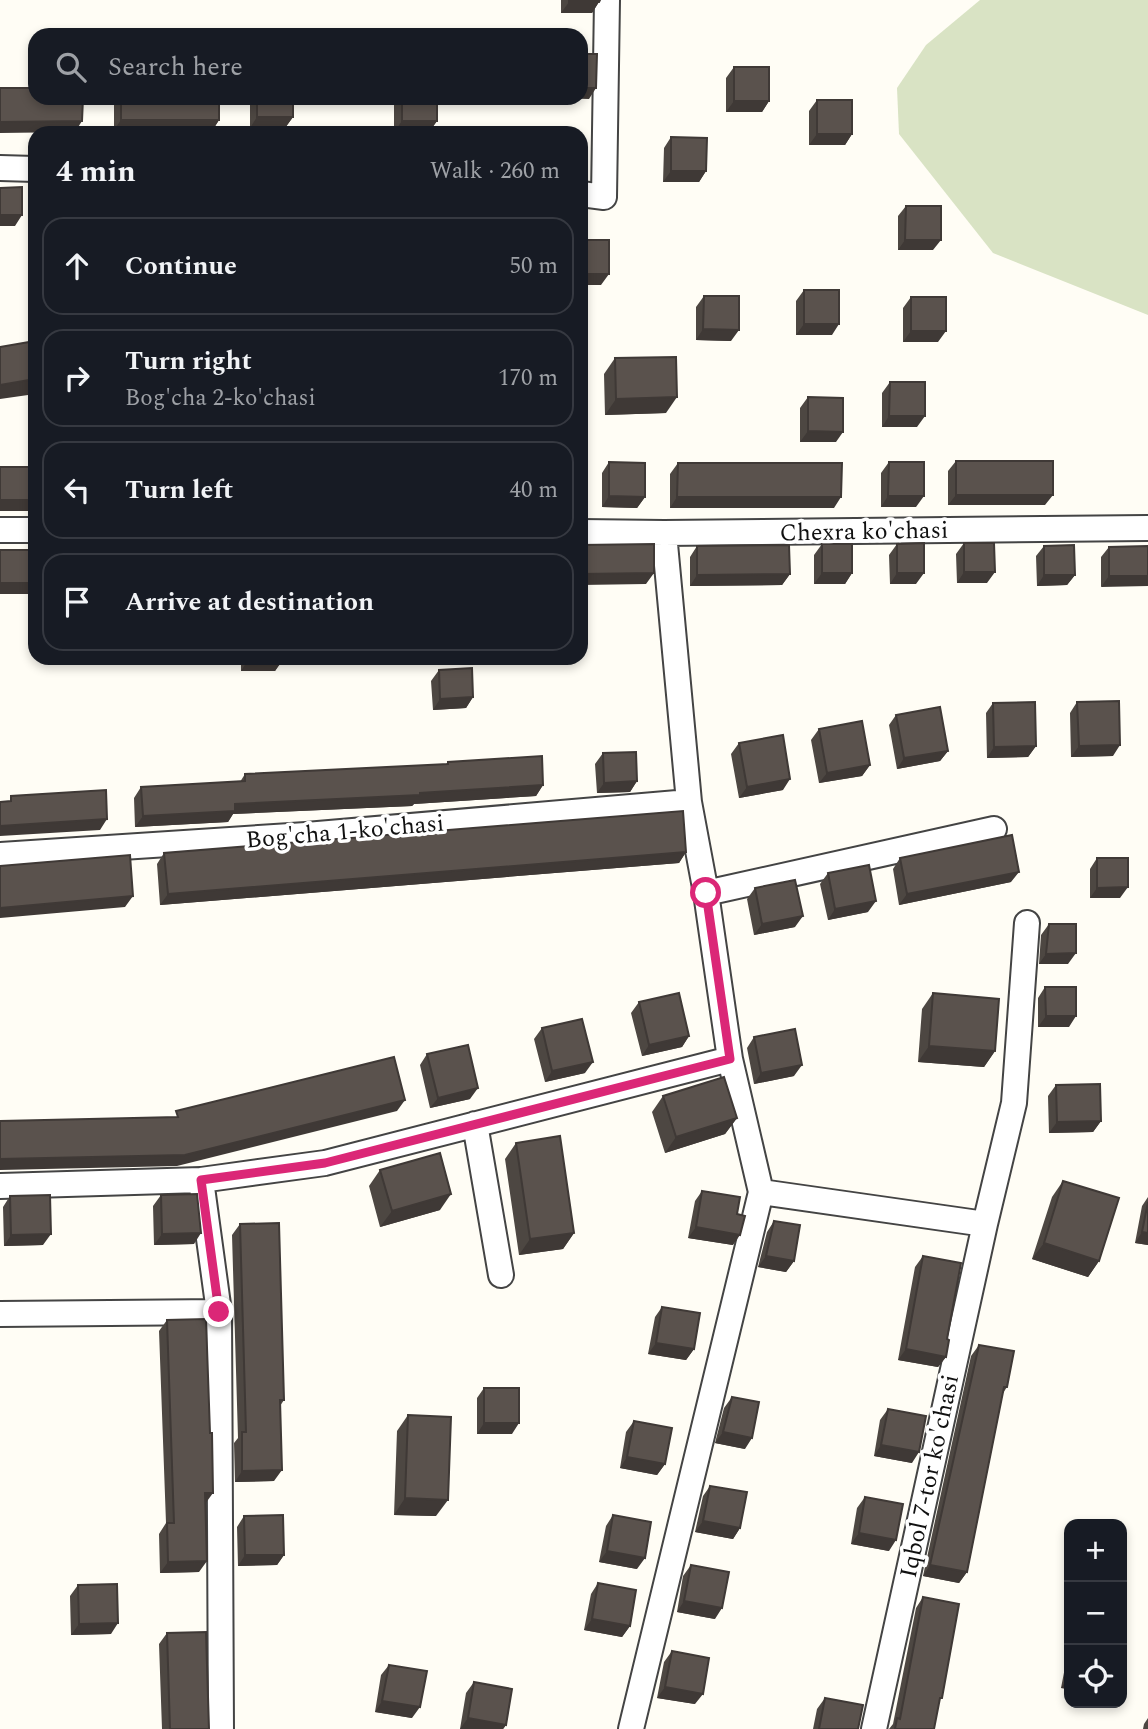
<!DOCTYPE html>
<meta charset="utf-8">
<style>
body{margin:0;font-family:Spectral,serif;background:#20242c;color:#f1f3f6}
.controls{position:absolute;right:21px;bottom:21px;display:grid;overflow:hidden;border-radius:14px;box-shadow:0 4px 10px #0003}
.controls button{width:63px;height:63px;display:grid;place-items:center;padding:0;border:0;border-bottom:2px solid #363941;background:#171b24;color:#f1f3f6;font:35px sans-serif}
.stop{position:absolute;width:21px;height:21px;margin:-16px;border:5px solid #db2777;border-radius:50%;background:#fff}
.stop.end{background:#db2777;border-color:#fff;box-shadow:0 2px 7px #0008}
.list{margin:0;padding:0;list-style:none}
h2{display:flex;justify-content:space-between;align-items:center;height:91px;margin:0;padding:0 28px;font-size:30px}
h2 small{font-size:23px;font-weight:400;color:#9ea1a6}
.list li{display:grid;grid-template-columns:46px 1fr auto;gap:21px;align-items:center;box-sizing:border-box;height:98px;margin:0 14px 14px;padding:0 14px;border:2px solid #363941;border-radius:21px}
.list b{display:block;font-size:26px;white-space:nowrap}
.list p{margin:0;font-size:23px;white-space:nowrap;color:#9ea1a6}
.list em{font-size:23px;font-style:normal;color:#9ea1a6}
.icon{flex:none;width:38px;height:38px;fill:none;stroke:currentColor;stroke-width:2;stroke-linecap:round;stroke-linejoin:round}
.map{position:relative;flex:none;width:1148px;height:1729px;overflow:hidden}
.search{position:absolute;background:#171b24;box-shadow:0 4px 10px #0003;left:28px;top:28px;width:560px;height:77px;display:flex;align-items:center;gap:18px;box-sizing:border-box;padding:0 24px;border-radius:21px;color:#9ea1a6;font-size:26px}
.panel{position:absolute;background:#171b24;box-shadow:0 4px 10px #0003;left:28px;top:126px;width:560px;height:539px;border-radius:21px}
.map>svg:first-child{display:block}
.cemetery{fill:#d9e3c4}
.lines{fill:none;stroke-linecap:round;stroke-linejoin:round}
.street-casing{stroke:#444;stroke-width:28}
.street{stroke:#fff;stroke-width:24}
.wall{fill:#4d4742}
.shaded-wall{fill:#3f3936}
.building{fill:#5a524d;stroke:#3f3936;stroke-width:2}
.route{stroke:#db2777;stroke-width:9}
.labels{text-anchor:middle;stroke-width:7;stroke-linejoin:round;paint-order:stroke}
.street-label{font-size:24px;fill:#111;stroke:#fff}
</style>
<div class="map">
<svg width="1148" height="1729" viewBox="0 0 1148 1729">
<rect width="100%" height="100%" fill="#fffdf5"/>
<path class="cemetery" d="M980 0H1148V315L993 253 899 134 897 88 926 45Z"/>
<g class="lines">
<g class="street-casing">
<path id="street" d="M0 168 35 169
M581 194 604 197 607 0
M0 530H35
M581 532 664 533 1148 528
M0 855 306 835 689 802
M706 893 994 829
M475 1124 501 1275
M201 1180 219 1312 221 1729
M0 1186 201 1180 325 1163 730 1059
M761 1192 985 1224
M0 1314 219 1312
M631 1729 761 1192 730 1059 706 893 689 802 664 533
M874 1729 985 1224 1014 1103 1027 923"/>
</g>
<use href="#street" class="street"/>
</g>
<path class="wall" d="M561 0H600L592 13H561Z
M734 67 769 101 762 112H726V78Z
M114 98H219V120L212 131 114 130Z
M250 98H293V117L285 128H250Z
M394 98H437V121L429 132H394Z
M817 100 852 134 845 145H809V111Z
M671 137 706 171 699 182H663L664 148Z
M906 206 933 250H898V216Z
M804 290 832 335H796V301Z
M704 296 731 341 696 340V307Z
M911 297 938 342H903V308Z
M615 358 666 413 605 415 604 374Z
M890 382 917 427H882V393Z
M808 397 836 442H800V408Z
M956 461 1045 505H948V471Z
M609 462 645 497 637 508 602 507V473Z
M889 462 916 507H881V473Z
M678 463 834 508H670V474Z
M964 543 987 583H957L956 554Z
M822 544 852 573 845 584H814V555Z
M897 544 916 584H890L889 555Z
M697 546 790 574 782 585 690 586V557Z
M1044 546 1075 575 1067 585 1037 586 1036 556Z
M1148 546 1101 587V557L1109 547Z
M241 658H283L275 671H241Z
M439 670 473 697 466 708 433 710 431 681Z
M1077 702 1113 756 1071 757 1070 713Z
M993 703 1036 746 1028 757 987 758 986 713Z
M896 715 948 751 940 761 897 769 889 725Z
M819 729 870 765 862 776 819 783 811 740Z
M739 743 783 790 739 798 731 754Z
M603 753 637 781 630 792 597 793 595 764Z
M448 762 543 785 536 796 414 804 412 806 233 814 228 822 135 827 134 798 141 787 240 782 245 774 446 764Z
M686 852 679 863 160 905 157 864 164 853Z
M900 858 1011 882 899 905 893 869Z
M1097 858 1120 898H1090V869Z
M828 873 868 912 828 920 820 884Z
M755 888 795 927 754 935 747 899Z
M1049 924 1068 964H1039L1041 935Z
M1045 987 1069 1027H1038V998Z
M933 993 995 1051 984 1067 918 1062 922 1009Z
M639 1002 689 1036 682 1047 642 1056 631 1013Z
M542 1028 585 1073 545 1082 534 1039Z
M754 1037 794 1076 754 1084 747 1048Z
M427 1054 470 1099 430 1108 420 1065Z
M1056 1085 1101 1121 1093 1132 1049 1133 1048 1096Z
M663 1096 737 1118 725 1134 665 1153 652 1112Z
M516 1143 574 1233 563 1249 519 1255 505 1159Z
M380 1170 440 1210 380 1227 369 1186Z
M1063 1181 1099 1261 1088 1277 1032 1259 1052 1197Z
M702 1191 733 1245 688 1238 695 1201Z
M161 1195 194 1244 154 1245 153 1206Z
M10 1196 43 1245 4 1246 3 1207Z
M1148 1197V1245L1135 1243 1142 1206Z
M774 1221 794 1261 786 1272 758 1267 767 1232Z
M240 1224 284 1400 280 1406 274 1481 235 1482 234 1443 238 1438 232 1235Z
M923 1256 947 1339 946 1357 938 1367 898 1360 915 1267Z
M662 1307 694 1349 686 1360 648 1354 655 1317Z
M167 1320 199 1572 160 1573 159 1534 166 1523 159 1331Z
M979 1345 1007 1387 1003 1393 967 1572 959 1583 923 1576 971 1356Z
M484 1388 512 1434H477V1398Z
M732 1397 745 1449 715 1443 724 1408Z
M888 1409 912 1463 874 1456 880 1420Z
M408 1415 436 1516 394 1515 397 1431Z
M634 1421 665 1464 657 1475 620 1468 626 1432Z
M710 1486 740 1528 733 1539 695 1532 703 1496Z
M865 1497 889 1551 851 1544 857 1508Z
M613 1515 637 1569 599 1562 606 1526Z
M244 1516 284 1555 277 1565 238 1566 237 1527Z
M691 1565 715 1619 677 1612 683 1576Z
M598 1583 630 1626 622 1637 584 1630 591 1594Z
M78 1585 111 1634 71 1635 70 1596Z
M923 1597 938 1704 934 1729H889L893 1724 916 1608Z
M167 1633 209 1729H162L159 1644Z
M1069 1649V1689L1061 1688 1068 1652Z
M672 1651 695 1704 657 1698 664 1662Z
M389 1665 412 1718 375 1712 381 1675Z
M474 1682 506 1725 503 1729H460L466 1693Z
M825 1698 858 1729H813L817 1709Z
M1148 1718V1729H1143L1144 1724Z"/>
<path class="shaded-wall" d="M569 2H599L592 13H561Z
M581 88H596L589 99 553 98H581Z
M734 101H769L762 112H726Z
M257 117H293L285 128H250Z
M121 120H219L212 131 114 130Z
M82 121 75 132 0 133V122Z
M402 121H437L429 132H394Z
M817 134H852L845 145H809Z
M671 171H706L699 182H663Z
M0 215H22L15 226H0Z
M905 240H941L933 250H898Z
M581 274H609L601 285H581Z
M804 324H839L832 335H796Z
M703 329 739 330 731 341 696 340Z
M911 331H946L938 342H903Z
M35 379V394L0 399V385Z
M677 397 666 413 605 415 616 399Z
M889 416H925L917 427H882Z
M808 431 843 432 836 442H800Z
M956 495H1053L1045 505H948Z
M609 496 645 497 637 508 602 507Z
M888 496H924L916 507H881Z
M677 497H841L834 508H670Z
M0 500H35V511H0Z
M964 572H995L987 583H957Z
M654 573 646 584 581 585V574Z
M822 573H852L845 584H814Z
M897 573H924L916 584H890Z
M790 574 782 585 690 586 697 575Z
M1044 575H1075L1067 585 1037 586Z
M1109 576H1148V586L1101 587Z
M0 583H35V594H0Z
M248 660H283L275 671H241Z
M473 697 466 708 433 710 440 699Z
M1120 745 1113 756 1071 757 1079 746Z
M1036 746 1028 757 987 758 994 747Z
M948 751 940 761 897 769 904 758Z
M870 765 862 776 819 783 827 773Z
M790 779 783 790 739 798 747 787Z
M637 781 630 792 597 793 604 783Z
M543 785 536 796 414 804 412 806 233 814 228 822 135 827 143 816 235 804Z
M107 819 100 830 0 836V826Z
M686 852 679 863 160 905 168 894Z
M1019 872 1011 882 899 905 907 894Z
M1128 887 1120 898H1090L1097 888Z
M133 896 125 907 0 918V908Z
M876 901 868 912 828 920 835 909Z
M803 916 795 927 754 935 762 924Z
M1076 953 1068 964H1039L1046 954Z
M1046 1016H1076L1069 1027H1038Z
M689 1036 682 1047 642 1056 649 1045Z
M929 1046 995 1051 984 1067 918 1062Z
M593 1062 585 1073 545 1082 552 1071Z
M802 1065 794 1076 754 1084 761 1073Z
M478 1088 470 1099 430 1108 438 1098Z
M405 1100 397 1111 177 1166 0 1170V1159Z
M737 1118 725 1134 665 1153 676 1137Z
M1101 1121 1093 1132 1049 1133 1057 1122Z
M451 1194 440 1210 380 1227 392 1211Z
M696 1227 740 1235 733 1245 688 1238Z
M1142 1232 1148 1233V1245L1135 1243Z
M201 1233 194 1244 154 1245 162 1234Z
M574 1233 563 1249 519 1255 530 1239Z
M51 1234 43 1245 4 1246 11 1235Z
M1044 1243 1099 1261 1088 1277 1032 1259Z
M766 1256 794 1261 786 1272 758 1267Z
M656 1343 694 1349 686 1360 648 1354Z
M906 1349 946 1357 938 1367 898 1360Z
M484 1423H519L512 1434H477Z
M723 1432 752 1438 745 1449 715 1443Z
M881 1445 919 1452 912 1463 874 1456Z
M627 1457 665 1464 657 1475 620 1468Z
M282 1470 274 1481 235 1482 242 1471Z
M205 1493H213L205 1504Z
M405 1498 448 1500 436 1516 394 1515Z
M703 1521 740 1528 733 1539 695 1532Z
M859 1533 896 1540 889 1551 851 1544Z
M607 1551 645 1558 637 1569 599 1562Z
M245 1555H284L277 1565 238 1566Z
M207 1561 199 1572 160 1573 168 1562Z
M930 1565 967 1572 959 1583 923 1576Z
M684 1601 722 1608 715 1619 677 1612Z
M592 1619 630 1626 622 1637 584 1630Z
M118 1623 111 1634 71 1635 79 1624Z
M1069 1677V1689L1061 1688Z
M665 1687 703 1694 695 1704 657 1698Z
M382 1701 420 1707 412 1718 375 1712Z
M468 1718 506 1725 503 1729H460Z"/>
<path class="building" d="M569 0H600L599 2H569Z
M581 54H597L596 88H581Z
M734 67H769V101H734Z
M0 88H35V98H83L82 121 0 122Z
M121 98H219V120H121Z
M257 98H293V117H257Z
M402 98H437V121H402Z
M817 100H852V134H817Z
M671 137 707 138 706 171H671Z
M22 187V215H0V188Z
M906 206H941V240H905Z
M581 240H609V274H581Z
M804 290H839V324H804Z
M704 296H739V330L703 329Z
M911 297H946V331H911Z
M35 341V379L0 385V347Z
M676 357 677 397 616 399 615 358Z
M890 382H925V416H889Z
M808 397 843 398V432L808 431Z
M956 461H1053V495H956Z
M609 462 645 463V497L609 496Z
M889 462H924V496H888Z
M678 463H842L841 497H677Z
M0 467H35V500H0Z
M924 543V573H897V544Z
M964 543H994L995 572H964Z
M654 544V573L581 574V545Z
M822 544H852V573H822Z
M789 545 790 574 697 575V546Z
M1074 545 1075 575H1044V546Z
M1148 546V576H1109V547Z
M0 550H35V583H0Z
M248 658H283V660H248Z
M472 668 473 697 440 699 439 670Z
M1119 701 1120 745 1079 746 1077 702Z
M1035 702 1036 746 994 747 993 703Z
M940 707 948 751 904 758 896 715Z
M862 721 870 765 827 773 819 729Z
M783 735 790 779 747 787 739 743Z
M636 752 637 781 604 783 603 753Z
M542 756 543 785 420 793V795L235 804V811L143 816 141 787 245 781V774L448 764V762Z
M106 790 107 819 0 826V802L11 801V796Z
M683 811 686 852 168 894 164 853Z
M1012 835 1019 872 907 894 900 858Z
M130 855 133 896 0 908V866Z
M1097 858H1128V887L1097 888Z
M869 865 876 901 835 909 828 873Z
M795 880 803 916 762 924 755 888Z
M1049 924H1076V953L1046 954Z
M1045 987H1076V1016H1046Z
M679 993 689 1036 649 1045 639 1002Z
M933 993 999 999 995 1051 929 1046Z
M582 1019 593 1062 552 1071 542 1028Z
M795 1029 802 1065 761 1073 754 1037Z
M468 1045 478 1088 438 1098 427 1054Z
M394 1057 405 1100 185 1155 0 1159V1121L178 1117 176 1111Z
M724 1077 737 1118 676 1137 663 1096Z
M1100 1084 1101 1121 1057 1122 1056 1085Z
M560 1136 574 1233 530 1239 516 1143Z
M440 1153 451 1194 392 1211 380 1170Z
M1063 1181 1119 1198 1099 1261 1044 1243Z
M702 1191 740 1197 737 1214 745 1216 740 1235 696 1227Z
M197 1194 201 1233 162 1234 161 1195Z
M50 1195 51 1234 11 1235 10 1196Z
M1148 1202V1233L1142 1232Z
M774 1221 800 1225 794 1261 766 1256Z
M279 1223 284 1400H280L282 1470 242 1471V1432H246L240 1224Z
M923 1256 961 1263 947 1339 949 1340 946 1357 906 1349Z
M662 1307 700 1313 694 1349 656 1343Z
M206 1319 210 1433H212L213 1493H205L207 1561 168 1562 167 1523H174L167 1320Z
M979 1345 1014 1351 1007 1387H1004L967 1572 930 1565Z
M484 1388H519V1423H484Z
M732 1397 759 1402 752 1438 723 1432Z
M888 1409 926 1416 919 1452 881 1445Z
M408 1415 451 1417 448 1500 405 1498Z
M634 1421 672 1428 665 1464 627 1457Z
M710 1486 747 1492 740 1528 703 1521Z
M865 1497 903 1504 896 1540 859 1533Z
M283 1515 284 1555H245L244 1516Z
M613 1515 651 1522 645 1558 607 1551Z
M691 1565 729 1572 722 1608 684 1601Z
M598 1583 636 1590 630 1626 592 1619Z
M117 1584 118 1623 79 1624 78 1585Z
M923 1597 959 1604 942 1698H940L934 1729H895L897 1718 900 1719Z
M206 1632 209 1729H170L167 1633Z
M672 1651 709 1658 703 1694 665 1687Z
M389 1665 427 1671 420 1707 382 1701Z
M474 1682 512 1689 506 1725 468 1718Z
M825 1698 863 1705 858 1729H819Z"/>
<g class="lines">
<path class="route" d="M219 1312 201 1180 325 1163 730 1059 706 893"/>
</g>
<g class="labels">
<g class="street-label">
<text transform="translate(864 531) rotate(-1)" y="8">Chexra ko'chasi</text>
<text transform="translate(345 831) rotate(-5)" y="8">Bog'cha 1-ko'chasi</text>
<text transform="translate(929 1476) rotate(-78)" y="8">Iqbol 7-tor ko'chasi</text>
</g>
</g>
</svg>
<div class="controls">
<button>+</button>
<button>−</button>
<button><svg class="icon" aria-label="locate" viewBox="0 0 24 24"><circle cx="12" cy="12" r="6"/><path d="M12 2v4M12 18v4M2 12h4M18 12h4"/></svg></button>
</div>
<div class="stop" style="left:706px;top:893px"></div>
<div class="stop end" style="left:219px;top:1312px"></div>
<div class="search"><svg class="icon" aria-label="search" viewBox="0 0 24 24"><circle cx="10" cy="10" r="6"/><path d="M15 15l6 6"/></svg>Search here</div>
<section class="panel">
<h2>4 min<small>Walk · 260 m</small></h2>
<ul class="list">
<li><svg class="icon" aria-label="ahead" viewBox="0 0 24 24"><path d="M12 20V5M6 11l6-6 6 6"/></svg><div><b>Continue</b></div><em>50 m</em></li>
<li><svg class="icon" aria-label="right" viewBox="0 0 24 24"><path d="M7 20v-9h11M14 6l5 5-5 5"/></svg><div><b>Turn right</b><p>Bog'cha 2-ko'chasi</p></div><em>170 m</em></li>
<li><svg class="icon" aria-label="left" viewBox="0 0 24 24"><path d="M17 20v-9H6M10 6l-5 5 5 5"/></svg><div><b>Turn left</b></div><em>40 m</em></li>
<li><svg class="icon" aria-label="arrive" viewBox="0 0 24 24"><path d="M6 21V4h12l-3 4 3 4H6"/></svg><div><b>Arrive at destination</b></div></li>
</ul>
</section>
</div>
